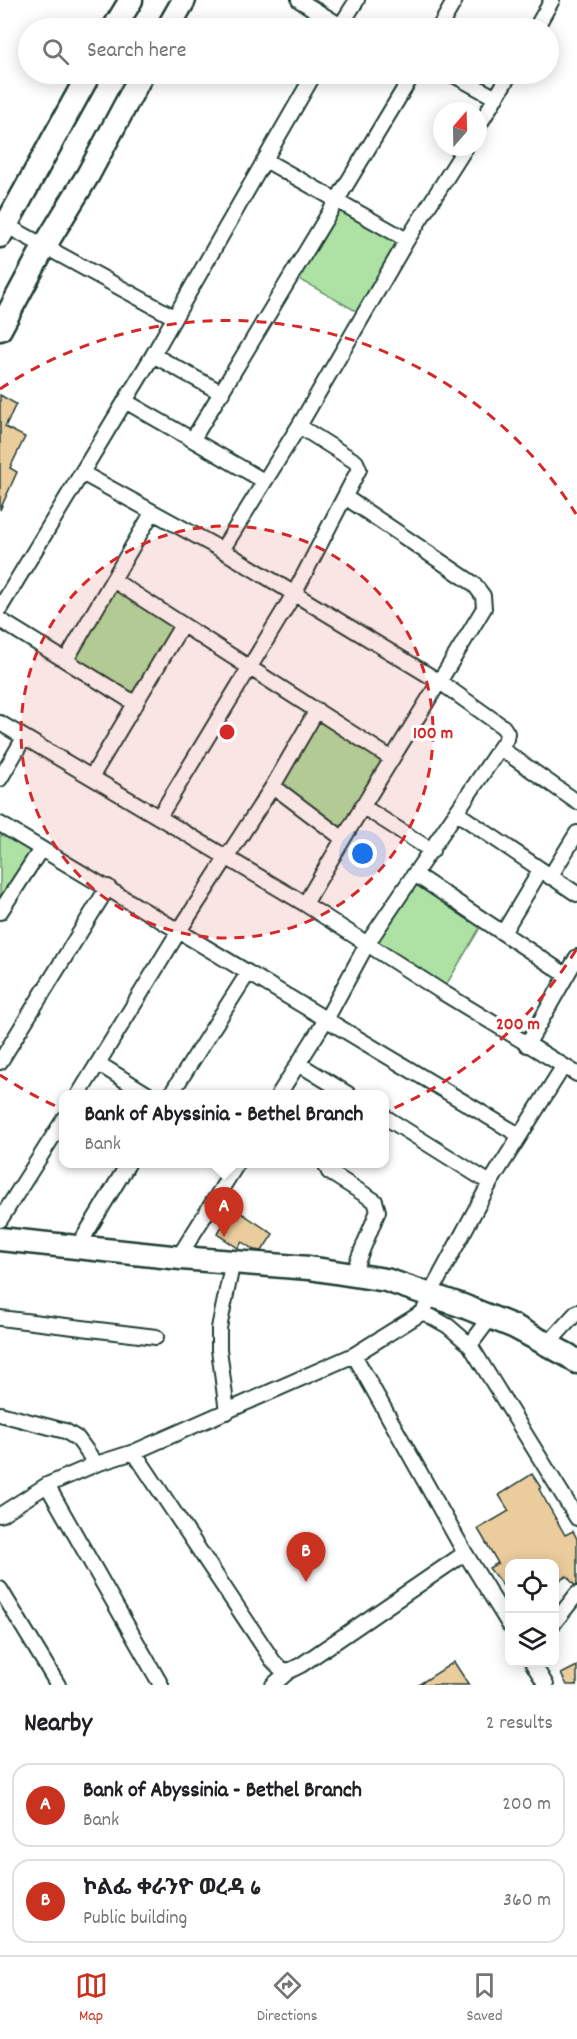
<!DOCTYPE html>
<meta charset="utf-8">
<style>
body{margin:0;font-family:Dekko,"Noto Sans Ethiopic",sans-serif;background:#f6f6f6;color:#202124}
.controls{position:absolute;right:18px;bottom:18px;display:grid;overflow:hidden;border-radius:12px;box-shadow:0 3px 15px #0003}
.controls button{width:54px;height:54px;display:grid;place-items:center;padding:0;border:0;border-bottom:2px solid #e0e0e0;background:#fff;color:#202124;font:30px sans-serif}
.compass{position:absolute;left:433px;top:102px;width:54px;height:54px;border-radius:50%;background:#fff;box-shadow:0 3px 15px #0003;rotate:20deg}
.you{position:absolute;left:363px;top:854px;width:21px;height:21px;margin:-15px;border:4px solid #fff;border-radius:50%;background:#1a73e8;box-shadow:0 0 0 9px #1a73e833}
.badge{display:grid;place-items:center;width:39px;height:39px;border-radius:50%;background:#c8321e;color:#fff;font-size:20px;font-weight:700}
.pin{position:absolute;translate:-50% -50px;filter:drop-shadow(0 2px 3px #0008)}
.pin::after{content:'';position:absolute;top:32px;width:21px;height:18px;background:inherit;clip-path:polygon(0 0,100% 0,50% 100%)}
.popup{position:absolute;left:59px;top:1090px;width:330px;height:78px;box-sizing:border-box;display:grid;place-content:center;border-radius:12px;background:#fff;filter:drop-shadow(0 2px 4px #0005);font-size:20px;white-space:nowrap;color:#757577}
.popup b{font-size:22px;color:#202124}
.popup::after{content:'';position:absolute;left:50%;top:100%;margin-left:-12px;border:12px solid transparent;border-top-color:#fff}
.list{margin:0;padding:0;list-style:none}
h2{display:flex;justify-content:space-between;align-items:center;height:78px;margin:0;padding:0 24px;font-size:26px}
h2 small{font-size:20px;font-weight:400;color:#757577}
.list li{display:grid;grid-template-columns:39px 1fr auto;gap:18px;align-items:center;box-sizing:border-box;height:84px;margin:0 12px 12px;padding:0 12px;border:2px solid #e0e0e0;border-radius:18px}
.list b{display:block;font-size:22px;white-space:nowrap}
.list p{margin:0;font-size:20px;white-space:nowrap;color:#757577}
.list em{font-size:20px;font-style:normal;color:#757577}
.icon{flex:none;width:33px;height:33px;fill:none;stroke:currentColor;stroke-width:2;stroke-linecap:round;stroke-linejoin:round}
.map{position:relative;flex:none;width:577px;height:1685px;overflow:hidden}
.search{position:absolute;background:#fff;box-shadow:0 3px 15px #0003;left:18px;right:18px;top:18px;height:66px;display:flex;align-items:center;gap:15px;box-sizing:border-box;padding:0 21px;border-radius:33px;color:#757577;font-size:22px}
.sheet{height:270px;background:#fff}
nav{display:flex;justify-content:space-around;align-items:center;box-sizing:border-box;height:84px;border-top:2px solid #e0e0e0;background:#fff;font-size:16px;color:#757577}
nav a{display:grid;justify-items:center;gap:3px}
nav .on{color:#c8321e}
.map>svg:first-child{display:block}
.green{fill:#ade2a4;stroke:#66906c;stroke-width:1.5}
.building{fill:#ebcc9d;stroke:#1f3d34;stroke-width:1.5}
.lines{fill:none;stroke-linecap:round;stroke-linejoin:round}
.minor-casing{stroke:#1f3d34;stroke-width:18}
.primary-casing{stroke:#1f3d34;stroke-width:27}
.minor{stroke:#fff;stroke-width:14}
.primary{stroke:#fff;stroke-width:22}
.ring{fill:none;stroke:#d62828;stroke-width:3;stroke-dasharray:10 8}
.centre{fill:#d62828;stroke:#fff;stroke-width:3}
.ring-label{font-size:18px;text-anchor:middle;font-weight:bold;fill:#d62828;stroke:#fff;stroke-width:6;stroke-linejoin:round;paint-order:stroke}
</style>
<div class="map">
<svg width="577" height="1685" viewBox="0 0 577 1685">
<rect width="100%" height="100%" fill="#fff"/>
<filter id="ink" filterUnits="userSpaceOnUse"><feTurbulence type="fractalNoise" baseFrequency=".0167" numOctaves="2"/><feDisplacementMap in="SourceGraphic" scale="12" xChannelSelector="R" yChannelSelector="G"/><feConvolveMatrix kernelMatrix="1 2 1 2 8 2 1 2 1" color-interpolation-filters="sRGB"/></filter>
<g filter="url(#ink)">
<path class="green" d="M337 199 407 240 363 315 292 275Z
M113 580 182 625 136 704 66 660Z
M317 710 392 759 342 838 273 786Z
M0 824 41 849 0 912Z
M416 875 484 921 442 992 367 944Z"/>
<path class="building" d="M0 395 16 404 5 427 25 437 10 468 17 472 0 510Z
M234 1208 273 1234 262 1251 254 1250 242 1242 238 1248 217 1234Z
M532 1474 541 1488 539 1489 565 1535 573 1531 577 1539V1585H574L567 1576 555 1583V1563H510V1595L489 1568 498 1563 478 1529 509 1511 499 1495Z
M454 1662 469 1685H418Z
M577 1666V1685H567L561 1674Z"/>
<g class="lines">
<g class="minor-casing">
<path id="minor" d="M299 0 341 26
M339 28 357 0
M439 28 455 0
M536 28 552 0
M452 74 496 98
M478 127 510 74
M265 160 407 240
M0 222 174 317
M153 355 222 393
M125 401 264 481
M193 439 413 74
M82 473 222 550 440 682 503 727 507 733 506 739 367 944 327 1018 279 1094
M222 550 299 426 407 240 466 147
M113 580 392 759
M0 608 153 355 314 74
M0 620 136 704
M66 660 152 513
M0 723 305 904 442 992 577 1074
M500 748 577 802
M92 776 182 625
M0 779 24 738
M273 786 342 838
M362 806 432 851
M457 813 577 894
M159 817 294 594 359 469 356 462 299 426
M0 824 519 1135
M416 875 566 975
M550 877 577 833
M305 904C362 804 425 707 484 608L483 596 474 584 345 497
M0 912 41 849
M503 933 540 871
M527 1045 577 957
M0 1062 108 887
M99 1064 147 1094
M299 1064 348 1094
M79 1094 179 931 273 786 317 710
M171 1094 248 973
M385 1117 490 1183
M328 1164 327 1168 329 1172 375 1201 378 1211 356 1265
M0 1220 64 1119
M82 1240 128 1164
M183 1250 237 1164
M435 1285 490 1183 563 1067
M423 1312 448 1326 470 1345 577 1518
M0 1318 156 1337
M555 1336 577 1312
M470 1345 491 1317
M354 1355 465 1553 510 1626
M227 1412 219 1349V1328L233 1261
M0 1414 65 1431 78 1439 96 1464
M134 1452 273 1661 281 1669 289 1671
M47 1485 161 1685
M0 1515 47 1485 96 1464 134 1452 354 1355 423 1312 431 1296
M0 1589 58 1685
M554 1623 577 1594
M532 1662 546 1685
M273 1685 289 1671 301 1665 465 1553"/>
</g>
<g class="primary-casing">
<path id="primary" d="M114 28 131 0
M168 28 184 0
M0 236 89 74
M0 329 44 247 88 175 142 74
M0 1239 181 1258 309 1268 386 1280 463 1306 515 1327 569 1356 577 1362"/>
</g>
<use href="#minor" class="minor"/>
<use href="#primary" class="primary"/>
</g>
</g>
<circle cx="227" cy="732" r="206" fill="#d62828" fill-opacity=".12"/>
<g class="ring">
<circle cx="227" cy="732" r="206"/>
<path d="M576 950A411 411 0 0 1 0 1075M0 389A411 411 0 0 1 576 514"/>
</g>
<circle cx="227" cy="732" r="9" class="centre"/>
<g class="ring-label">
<text x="433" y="738">100 m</text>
<text x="518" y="1029">200 m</text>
</g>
</svg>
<div class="controls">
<button><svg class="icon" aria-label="locate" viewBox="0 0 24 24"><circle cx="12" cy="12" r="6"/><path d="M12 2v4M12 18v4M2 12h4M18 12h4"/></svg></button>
<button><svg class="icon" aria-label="layers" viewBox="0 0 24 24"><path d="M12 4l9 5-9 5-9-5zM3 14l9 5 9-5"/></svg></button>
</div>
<svg class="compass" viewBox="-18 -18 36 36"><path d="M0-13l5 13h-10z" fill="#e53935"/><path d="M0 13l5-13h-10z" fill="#757577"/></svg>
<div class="you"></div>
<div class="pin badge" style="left:224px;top:1237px">A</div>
<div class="popup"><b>Bank of Abyssinia - Bethel Branch</b>Bank</div>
<div class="pin badge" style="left:306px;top:1582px">B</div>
<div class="search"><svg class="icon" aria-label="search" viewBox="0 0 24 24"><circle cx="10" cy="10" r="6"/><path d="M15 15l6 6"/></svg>Search here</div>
</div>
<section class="sheet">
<h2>Nearby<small>2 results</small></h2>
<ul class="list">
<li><span class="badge">A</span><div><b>Bank of Abyssinia - Bethel Branch</b><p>Bank</p></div><em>200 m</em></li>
<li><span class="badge">B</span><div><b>ኮልፌ ቀራንዮ ወረዳ 6</b><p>Public building</p></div><em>360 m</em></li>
</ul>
</section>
<nav>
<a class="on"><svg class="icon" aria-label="map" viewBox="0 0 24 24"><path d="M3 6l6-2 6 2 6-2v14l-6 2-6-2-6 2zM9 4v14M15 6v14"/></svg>Map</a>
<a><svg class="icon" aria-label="directions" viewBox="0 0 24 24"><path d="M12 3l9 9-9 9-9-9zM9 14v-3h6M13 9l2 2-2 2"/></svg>Directions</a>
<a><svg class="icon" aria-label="saved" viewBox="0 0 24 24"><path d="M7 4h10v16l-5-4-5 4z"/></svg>Saved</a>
</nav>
